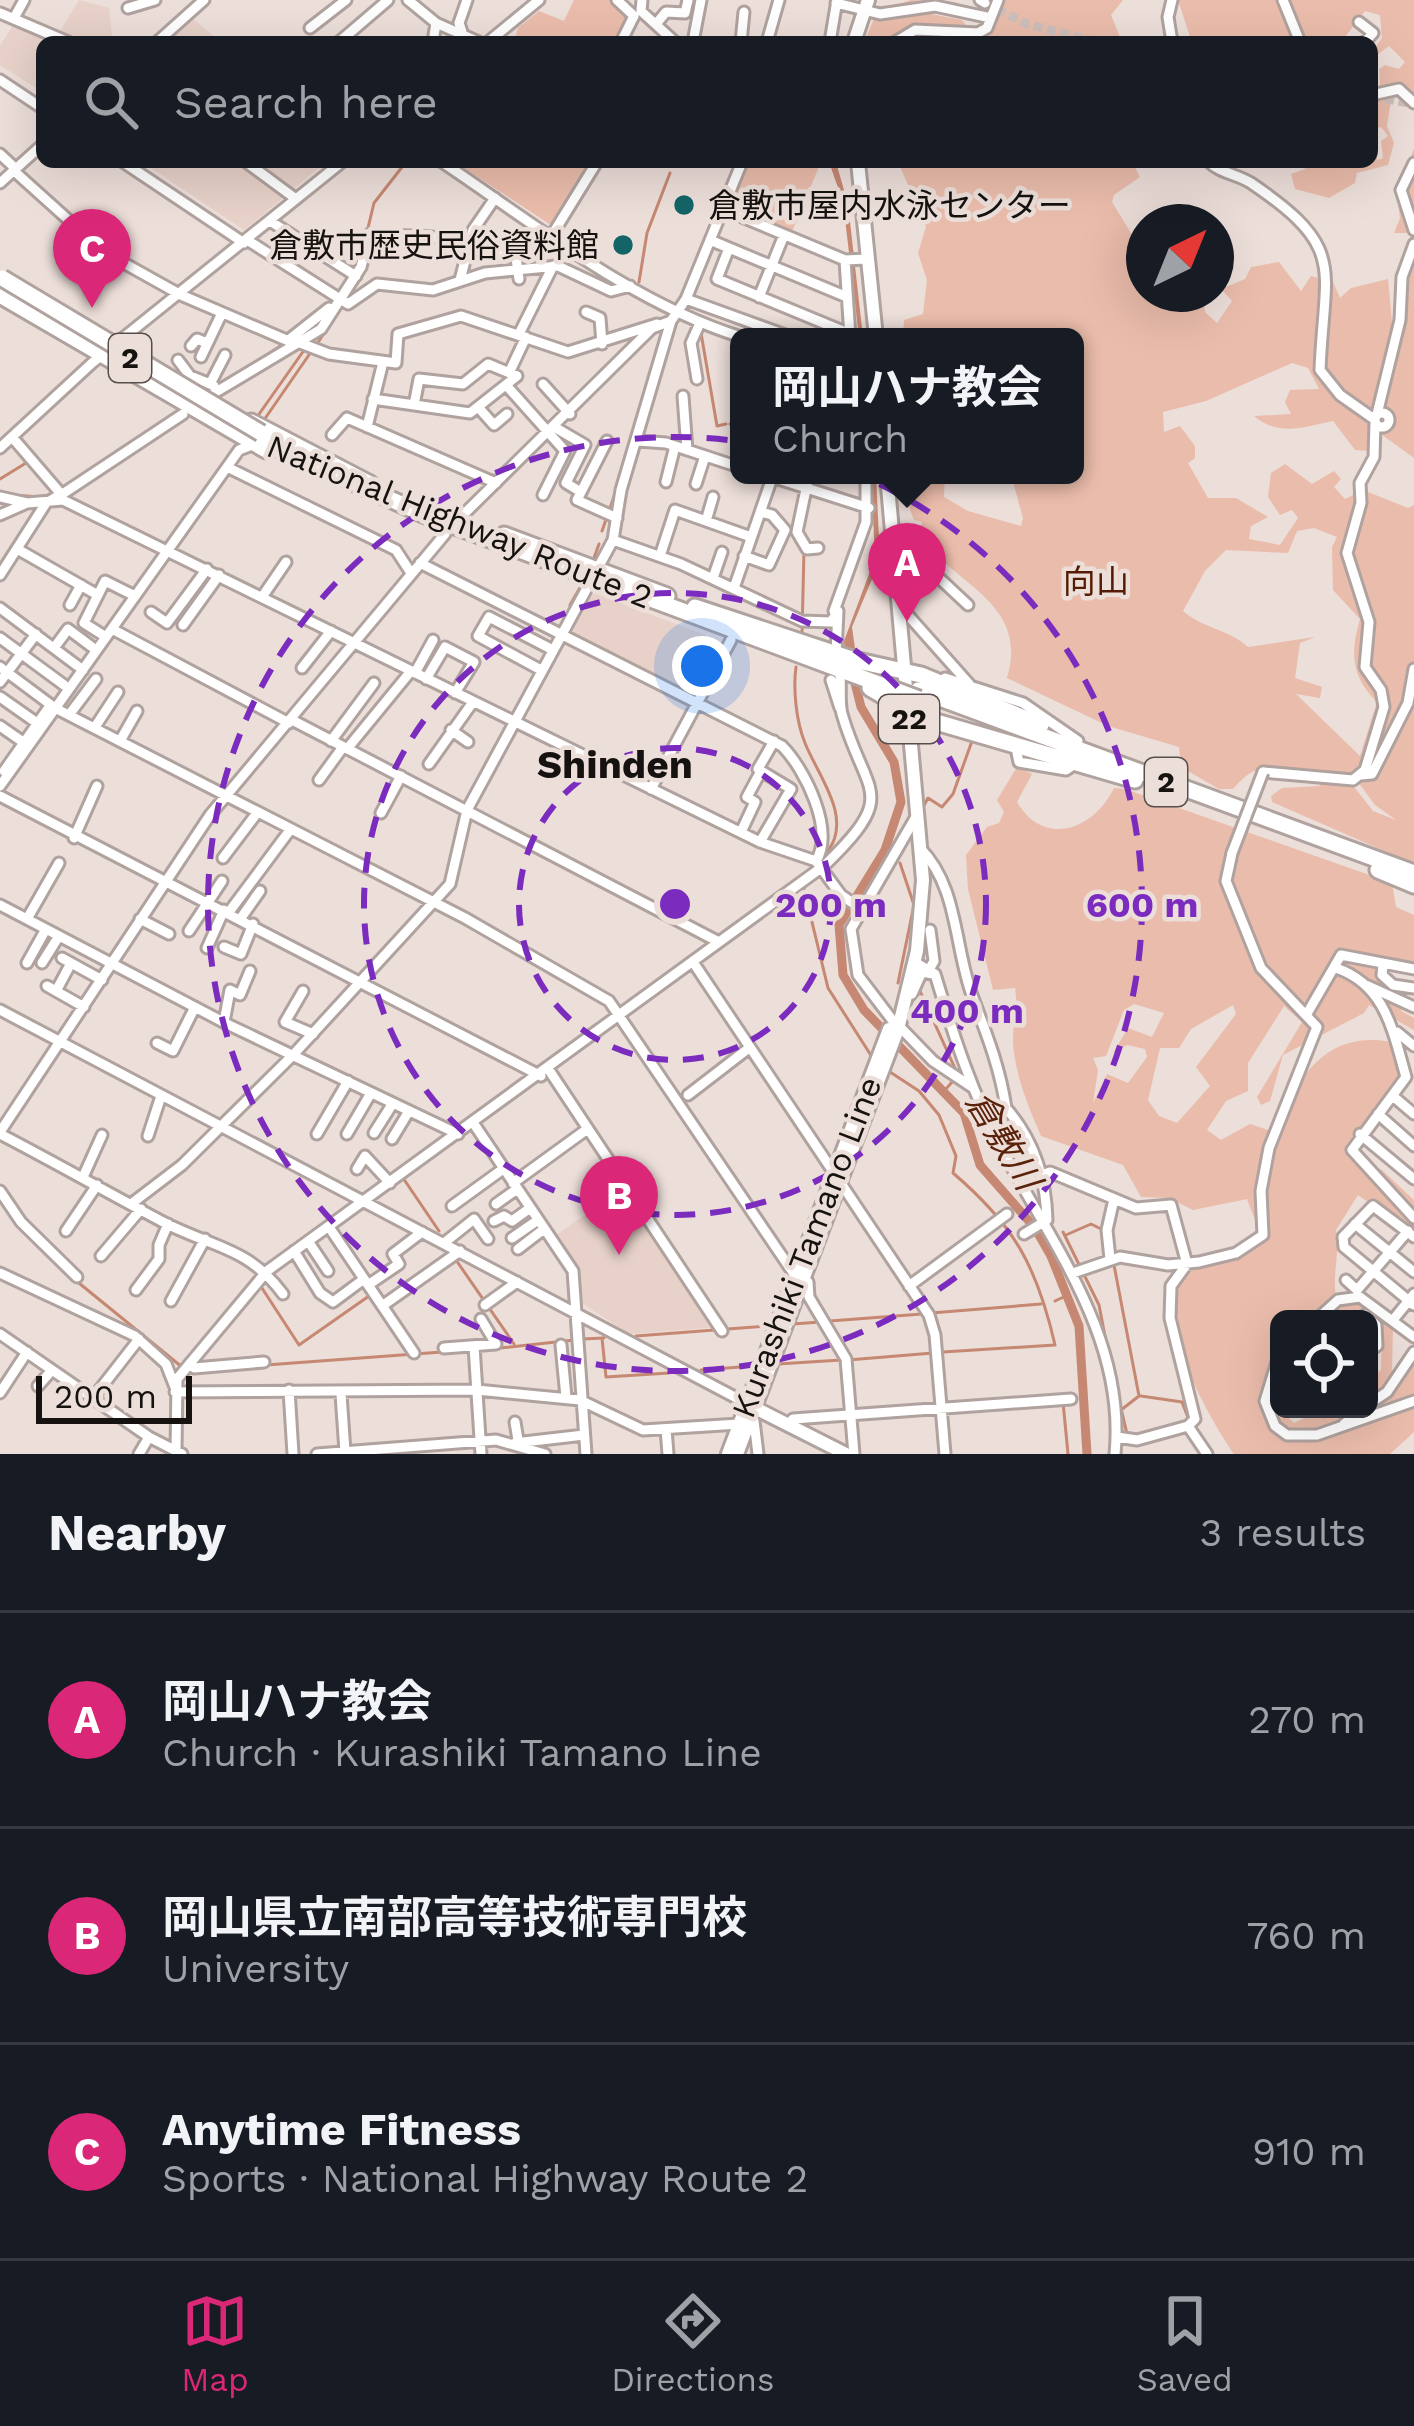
<!DOCTYPE html>
<meta charset="utf-8">
<style>
body{margin:0;font-family:"Work Sans","Noto Sans JP",sans-serif;background:#20242c;color:#f1f3f6}
.controls{position:absolute;right:36px;bottom:36px;display:grid;overflow:hidden;border-radius:18px;box-shadow:0 12px 48px #0002}
.controls button{width:108px;height:108px;display:grid;place-items:center;padding:0;border:0;border-bottom:3px solid #363941;background:#171b24;color:#f1f3f6;font:60px sans-serif}
.compass{position:absolute;left:1126px;top:204px;width:108px;height:108px;border-radius:50%;background:#171b24;box-shadow:0 12px 48px #0002;rotate:43deg}
.scale{position:absolute;left:36px;bottom:30px;width:156px;box-sizing:border-box;padding-left:12px;border:6px solid #161210;border-top:0;font-size:33px;line-height:42px;white-space:nowrap;color:#161210;-webkit-text-stroke:9px #ecded9;paint-order:stroke}
.you{position:absolute;left:702px;top:666px;width:42px;height:42px;margin:-30px;border:9px solid #fff;border-radius:50%;background:#1a73e8;box-shadow:0 0 0 18px #1a73e833}
.badge{display:grid;place-items:center;width:78px;height:78px;border-radius:50%;background:#db2777;color:#fff;font-size:39px;font-weight:700}
.pin{position:absolute;translate:-50% -99px;filter:drop-shadow(0 3px 6px #0008)}
.pin::after{content:'';position:absolute;top:63px;width:42px;height:36px;background:inherit;clip-path:polygon(0 0,100% 0,50% 100%)}
.popup{position:absolute;left:730px;top:328px;width:354px;height:156px;box-sizing:border-box;display:grid;place-content:center;border-radius:18px;background:#171b24;filter:drop-shadow(0 3px 9px #0005);font-size:39px;white-space:nowrap;color:#9ea1a6}
.popup b{font-size:45px;color:#f1f3f6}
.popup::after{content:'';position:absolute;left:50%;top:100%;margin-left:-24px;border:24px solid transparent;border-top-color:#171b24}
.list{margin:0;padding:0;list-style:none}
h2{display:flex;justify-content:space-between;align-items:center;height:156px;margin:0;padding:0 48px;font-size:51px}
h2 small{font-size:39px;font-weight:400;color:#9ea1a6}
.list li{display:grid;grid-template-columns:78px 1fr auto;gap:36px;align-items:center;box-sizing:border-box;height:216px;padding:0 48px;border-top:3px solid #363941}
.list b{display:block;font-size:45px;white-space:nowrap}
.list p{margin:0;font-size:39px;white-space:nowrap;color:#9ea1a6}
.list em{font-size:39px;font-style:normal;color:#9ea1a6}
.icon{flex:none;width:66px;height:66px;fill:none;stroke:currentColor;stroke-width:2;stroke-linecap:round;stroke-linejoin:round}
.map{position:relative;flex:none;width:1414px;height:1454px;overflow:hidden}
.search{position:absolute;background:#171b24;box-shadow:0 12px 48px #0002;left:36px;right:36px;top:36px;height:132px;display:flex;align-items:center;gap:30px;box-sizing:border-box;padding:0 42px;border-radius:18px;color:#9ea1a6;font-size:45px}
.sheet{height:804px;background:#171b24}
nav{display:flex;justify-content:space-around;align-items:center;box-sizing:border-box;height:168px;border-top:3px solid #363941;background:#171b24;font-size:33px;color:#9ea1a6}
nav a{display:grid;justify-items:center;gap:6px}
nav .on{color:#db2777}
.map>svg:first-child{display:block}
.built{fill:#e7d1c9}
.green{fill:#eabcab;fill-rule:evenodd}
.water{fill:#c68872}
.lines{fill:none;stroke-linecap:round;stroke-linejoin:round}
.stream{stroke:#c68872;stroke-width:3}
.river{stroke:#c68872;stroke-width:9}
.minor-tunnel{stroke:#ccbfbb;stroke-width:9;stroke-dasharray:9 4.5;stroke-linecap:butt}
.minor-casing{stroke:#b0a29e;stroke-width:15}
.major-casing{stroke:#b0a29e;stroke-width:18}
.highway-casing{stroke:#b0a29e;stroke-width:21}
.minor{stroke:#fff;stroke-width:9}
.major{stroke:#fff;stroke-width:12}
.highway{stroke:#fff;stroke-width:15}
.minor-bridge-casing{stroke:#b0a29e;stroke-width:15;stroke-linecap:butt}
.highway-bridge-casing{stroke:#b0a29e;stroke-width:21;stroke-linecap:butt}
.minor-bridge{stroke:#fff;stroke-width:9}
.highway-bridge{stroke:#fff;stroke-width:15}
.ring{fill:none;stroke:#7b2cbf;stroke-width:6;stroke-dasharray:21 15}
.poi-dot{fill:#146467;stroke:#ecded9;stroke-width:4.5}
.labels{text-anchor:middle;stroke-width:9;stroke-linejoin:round;paint-order:stroke}
.shield{fill:#ecded9;stroke:#564f4c;stroke-width:3}
.shield-label{font-size:30px;font-weight:bold;fill:#161210}
.poi-label{font-size:33px;fill:#161210;stroke:#ecded9;text-anchor:start}
.street-label{font-size:33px;fill:#161210;stroke:#ecded9}
.park-label{font-size:33px;fill:#551c05;stroke:#ecded9}
.water-label{font-size:36px;font-style:italic;fill:#5a220b;stroke:#ecded9}
.quarter-label{font-size:39px;font-weight:bold;fill:#161210;stroke:#ecded9}
.centre{fill:#7b2cbf;stroke:#ecded9;stroke-width:6}
.ring-label{font-size:36px;text-anchor:middle;font-weight:bold;fill:#7b2cbf;stroke:#ecded9;stroke-width:9;stroke-linejoin:round;paint-order:stroke}
</style>
<div class="map">
<svg width="1414" height="1454" viewBox="0 0 1414 1454">
<rect width="100%" height="100%" fill="#ecded9"/>
<path class="built" d="M79 0 109 8 113 42H42V92L0 65V46L16 20 56 38Z
M191 17 221 42H162Z
M142 162H326L244 230Z
M594 593 705 635 676 690 564 634Z
M624 1187 719 1327 629 1334 582 1303 580 1273 555 1236Z"/>
<path class="green" d="M574 0H610L626 10 629 21 617 42H514L518 28 539 11 564 21Z
M911 0 957 2 931 14 962 20 977 41H991L987 29 1000 0H1123L1111 15 1122 42H864L878 10Z
M1178 0H1414V97L1392 94 1387 126 1394 143 1388 165 1357 173 1355 183 1329 198 1295 189 1291 174 1305 169 1306 162H1372V144L1377 143V160L1383 158 1381 141 1388 136 1381 127 1372 130V90L1380 85 1379 69 1385 65 1399 69 1405 62 1389 46 1377 55 1372 52 1382 38 1380 15 1365 11 1341 42H1303L1299 36 1294 42H1182L1190 37Z
M1414 149V458L1378 432 1370 436V451L1355 450 1333 421C1304 427 1279 437 1254 416L1291 414 1285 402 1290 390 1319 389 1308 368 1292 363 1206 401 1163 412 1164 432 1180 426 1195 446V458L1188 463 1208 498H1236L1268 517 1251 526 1249 539 1280 545 1298 518 1292 510 1280 515 1268 497 1271 473 1285 464 1312 484 1334 471 1341 479 1334 487 1345 499 1363 490 1408 508 1414 505V666L1405 706 1370 773 1351 783 1373 811 1396 820 1375 805 1358 782 1375 775 1414 700V864L1272 802 1271 796 1282 788 1320 786 1316 775C1278 765 1260 757 1233 789H1219L1181 767 1179 747 1108 726 1007 678C1029 604 959 587 918 536L922 522 914 520 906 499 917 475H945L944 497 968 511 1021 526 1023 518 1011 475H1075V337H903L904 320 923 314 927 280 918 253 926 227 898 162H1140L1135 167 1140 177 1114 195 1112 202 1134 238 1144 244V294H1203L1205 312 1217 323 1232 301 1221 289 1245 279 1251 267 1279 262 1301 291 1311 276 1333 282 1340 298 1351 288 1388 279 1392 322 1398 320V280L1412 233H1394L1400 218 1396 191ZM1314 528 1337 537 1332 547 1333 590 1360 619C1350 654 1351 676 1377 702L1360 756 1296 694 1320 698 1322 687 1295 678 1300 643 1315 637 1248 647C1228 629 1204 629 1183 611L1205 571 1226 550 1288 553 1297 531Z
M455 162H593L554 227Z
M745 162H821L791 234 730 209Z
M1017 767 1032 774 1017 802C1044 848 1094 830 1114 788L1125 789 1392 883 1396 907 1414 915V966L1384 964 1383 979 1414 995 1376 996 1402 1003 1401 1011 1414 1018V1030L1369 1005 1364 1013 1283 1055 1270 1101 1261 1105 1257 1097 1302 1022 1284 1006 1248 1063V1091L1226 1101 1207 1130 1221 1140 1250 1124 1271 1131C1299 1080 1323 1029 1392 1042L1401 1075 1346 1145 1349 1156 1382 1170 1414 1200V1234L1358 1195 1336 1230C1341 1255 1329 1284 1339 1305 1365 1298 1375 1310 1393 1328L1392 1370 1401 1374 1414 1356V1432L1390 1454H1234C1210 1419 1146 1309 1186 1274 1206 1256 1238 1250 1260 1233L1247 1199 1193 1210 1169 1198 1141 1197 1123 1165 1041 1136C1028 1106 1016 1077 1013 1044 1012 1024 1019 1015 1015 988L993 990 968 889 966 855 987 827 999 823 1004 812 997 800ZM1134 1004 1164 1013 1152 1037 1128 1028 1113 1053 1127 1045 1145 1049 1147 1057 1128 1083 1107 1074 1093 1103 1098 1070 1093 1058 1106 1056 1124 1010ZM1233 1005 1236 1014 1196 1067 1210 1086 1177 1123 1159 1116 1148 1100 1160 1048H1179L1191 1029ZM1356 1310 1366 1311 1382 1332 1381 1370 1369 1378V1409H1322L1294 1423C1264 1395 1279 1357 1279 1319H1333Z"/>
<path class="water" d="M829 162H836L848 204 863 337H859L843 202Z
M871 475H876L880 560 852 627 856 656 845 652 844 641 875 558Z"/>
<g class="lines">
<path class="stream" d="M367 232 374 203 406 162
M251 248 345 308 366 297
M523 275 543 272
M639 282 647 233 670 173
M385 289 428 294
M701 333 717 426 726 424
M317 344 341 307
M223 383 282 345
M257 417 307 346
M264 420 311 352
M730 424 739 425
M0 479 26 463 21 455
M13 495 40 497
M602 531 617 488
M594 558 599 544
M570 605 581 586
M802 634 804 550
M942 646 967 675
M796 667C793 689 796 721 805 743 818 776 853 817 828 851
M523 697 535 674
M922 809 928 798 942 807 953 794 972 741
M826 881 842 918
M803 885 828 988 872 1057
M898 983 914 905 900 863
M920 991 958 1075
M890 1072 919 1091 939 1115 956 1156 953 1173C1014 1225 1037 1266 1055 1345L943 1352
M945 1090 953 1081
M401 1175 439 1231
M1 1200 16 1222
M1063 1232 1099 1305 1108 1352
M1066 1235 1091 1224 1105 1231
M456 1260 514 1344
M1114 1265 1139 1396 1121 1410
M578 1273 580 1295
M74 1279 182 1367
M260 1285 299 1345 369 1296
M1055 1301 1068 1295
M931 1313 1041 1304
M830 1321 922 1314
M793 1324 820 1322
M636 1336 768 1326
M602 1338 606 1377 669 1373
M582 1339 604 1338
M500 1348 574 1340
M848 1360 933 1353
M778 1364 841 1360
M266 1365 442 1352
M701 1370 753 1366
M1117 1391 1127 1434
M1141 1396 1182 1402 1189 1420
M1063 1402 1068 1454"/>
<path class="river" d="M853 675 861 707 894 762 901 802 885 850 839 925 843 975 864 1010 964 1113 980 1165 1035 1228 1051 1256 1079 1326 1087 1454"/>
<path class="minor-tunnel" d="M985 3 1027 24 1097 42
M1372 96 1414 104"/>
<g class="minor-casing">
<path id="minor" d="M408 0 436 23 433 42
M617 0 634 16 621 42
M642 0 641 11 675 42
M980 0 985 3
M1283 0 1300 42
M836 3 880 14 935 6 991 18
M128 8 155 0
M0 13 68 42
M14 18 24 0
M1359 22 1373 33 1365 42
M436 23 479 42
M656 24 666 12 685 13 688 0
M310 28 346 0
M462 32 459 23 467 0
M157 42 204 0
M339 42 388 0
M488 42 539 0
M693 42 701 0
M741 42 744 12
M767 42 779 0
M830 42 837 0
M895 42 915 30 978 33 987 28 998 0
M1172 42 1168 17 1172 0
M0 80 42 108
M1372 95 1399 89 1414 103
M0 154 15 168
M123 162 244 243
M246 162 296 199
M442 162C536 225 632 303 741 337
M1209 162C1220 173 1237 174 1251 183 1348 249 1324 266 1320 370L1340 395 1374 419
M1414 163 1401 190 1414 230
M13 170 104 252 181 295 291 342
M0 183 42 145
M723 209 845 260 867 259
M270 221 356 276
M552 235 597 162
M247 240 348 304 377 284 433 290 485 273 558 266 611 291 630 286
M710 240 729 248 717 279 850 334
M729 248 847 297
M845 260 850 337
M460 280 473 230 495 198
M759 297 784 235
M686 299 791 337
M586 312 600 318 602 344
M519 334 553 266
M291 338 329 308
M295 341 329 354 396 363 398 334 461 316 568 352 657 324
M191 346 197 339 207 343
M201 357 222 313
M178 360 190 376 210 384
M509 373 526 337
M697 379 691 343 700 323
M543 384 570 414
M506 385 565 451 543 495
M214 386 210 384 225 355
M211 395 321 329 361 267 370 234 471 239 516 258 519 279
M683 396 687 450
M373 399 470 413 517 376 488 364 463 384 419 379 414 405
M478 407 494 425 507 414
M1375 420a7 7 0 1 1 14 0a7 7 0 1 1-14 0Z
M1377 414 1400 320 1402 277 1414 244
M367 427 383 362
M556 428 585 445 566 483 581 492
M332 435 347 418 496 483
M607 441 577 500 617 518
M638 441 666 443 739 467
M0 448 92 363 342 162
M227 467 396 550 411 573
M766 475 869 508
M809 475 797 532 807 549 818 548
M666 482 675 446
M696 484 705 456
M61 495 183 414
M0 497 27 503 63 500 760 842 816 861 841 895 860 908
M466 512 652 328 671 321
M0 515 27 503
M706 521 713 497
M613 540 681 564 802 621 831 622 838 611
M893 544 911 539 921 561 968 605
M19 550 96 594
M660 556 675 510 751 537
M744 556 769 565 785 530 772 515 761 512
M420 563 782 746C805 769 835 830 816 861
M0 575 46 503 61 494 12 437
M713 578 722 552
M734 588 773 475
M262 597 286 562
M70 605 81 585
M899 605 970 685
M0 608 83 670
M834 611 866 522V475
M151 612 167 623 207 569
M183 625 219 575
M112 629 289 723
M106 637 84 623 105 581 135 596
M0 638 64 685
M54 648 68 629 92 647
M836 653 838 611
M0 667 55 708 465 918 609 1001 792 1271 808 1282 809 1297 846 1359 854 1454
M302 668 331 631
M541 670 478 636 489 617 551 649
M415 673 433 640
M945 678 1023 703 1078 741
M426 679 445 647 474 662 455 693
M831 680 840 708
M0 682 36 634
M0 697 37 723
M69 715 96 679
M292 720 719 942
M0 726 23 742
M95 727 118 692
M451 730 468 742
M120 741 137 711
M331 741 374 683
M347 749 411 671
M1017 753 1019 762 1066 770 1076 763
M429 764 473 702
M4 771 49 707
M1263 772 1353 780 1365 770 1384 707 1381 690 1365 667 1369 622 1347 553 1361 503 1360 483 1374 457 1375 423
M1361 775 1372 774 1408 703 1414 669
M319 780 343 747
M0 786 227 467 239 450 252 445
M651 789 731 640
M0 796 541 1076
M381 813 401 776
M741 832 755 802 747 797 761 771
M74 838 97 786
M760 842 791 789 758 769 774 741
M920 848C959 887 954 949 973 998 987 1035 1000 1068 1006 1108L988 1122
M223 858 257 813
M0 905 229 1025 458 1134
M229 912 290 830
M241 918 260 891
M27 919 59 863
M140 919 169 934
M189 931 222 881
M224 947 241 954 253 924
M207 948 224 910
M62 958 102 980
M693 962 929 1315 935 1335 945 1454
M915 962 935 974C954 1037 973 1096 1005 1155 1055 1248 1126 1341 1115 1454
M27 963 46 929
M42 963 59 936
M1383 965 1382 975 1393 985 1414 988
M930 968 934 961 930 930
M1336 968C1386 985 1393 1032 1406 1077L1352 1150 1414 1218
M1366 985 1414 1007
M47 986 84 1007
M56 991 71 963
M303 991 285 1022 313 1034
M912 994 922 972 933 974
M0 1010 746 1403
M1308 1012 1341 955 1414 969
M893 1021 858 975 851 929 917 815
M224 1022 230 990 240 995 250 971
M899 1026 933 1061 972 1087
M1397 1032 1414 1046
M157 1043 173 1051 195 1007
M549 1070 722 1331
M688 1095 749 1048
M1394 1097 1414 1114
M1006 1108C1034 1140 1046 1178 1047 1220L1024 1234
M1378 1114 1414 1146
M474 1124 573 1271 586 1454
M0 1132 210 815 445 534
M374 1133 393 1103
M0 1134C56 1163 110 1194 165 1223 214 1248 248 1247 283 1294
M317 1134 348 1081
M347 1134 371 1093
M1360 1134 1414 1179
M148 1136 161 1096
M392 1139 409 1111
M357 1169 365 1156 390 1183
M1042 1175 1050 1172 1136 1208 1171 1205 1187 1264 1171 1286 1170 1318 1195 1419 1188 1426 1207 1454
M83 1177 102 1135
M513 1183 586 1130
M0 1191 21 1222 77 1277
M131 1204 182 1165 293 1055 450 884 467 810 613 540 621 490 671 321 686 299 742 162
M496 1204 517 1189
M452 1206 503 1169
M494 1221 504 1216 512 1221 530 1208
M1355 1224 1414 1272
M329 1227 414 1353
M66 1231 97 1185
M1414 1237 1373 1206 1343 1237 1344 1247 1414 1305
M512 1238 538 1220
M308 1241 328 1271
M444 1243 474 1219 488 1239
M518 1249 544 1229
M294 1251 320 1293 333 1302 364 1279
M101 1256 141 1209
M1110 1259 1107 1230 1114 1199
M0 1273 135 1336 166 1364 175 1387
M1073 1273 1120 1257 1168 1265 1199 1262 1236 1253 1263 1235 1261 1191 1269 1148 1317 1027 1261 968 1226 881 1232 853
M1346 1280 1357 1290 1408 1231
M368 1285 399 1264 393 1254 422 1232
M909 1286 1007 1214
M136 1290 159 1259V1245L168 1224
M171 1301 205 1239
M485 1305 517 1282
M382 1306 460 1251
M1317 1319 1338 1300 1360 1297 1414 1337
M1361 1319 1365 1315 1376 1325 1377 1346 1369 1351
M1393 1320 1414 1294
M0 1334 149 1437 182 1454
M561 1345 566 1397
M474 1346 481 1454
M444 1348 496 1344 481 1319
M1279 1355 1265 1401 1275 1426 1287 1435H1317L1414 1401
M190 1363 194 1368 264 1362
M1279 1375 1274 1390 1279 1402
M38 1386 52 1370
M289 1390 293 1454
M175 1392 477 1390 580 1400 643 1430 739 1424
M0 1393 27 1352
M341 1394 345 1452
M93 1398 139 1339
M1369 1404 1387 1392 1414 1352
M754 1421 758 1454
M515 1422 518 1440
M788 1424 793 1419 1071 1399
M1344 1424 1362 1409
M666 1429 668 1454
M1117 1437 1137 1440 1188 1426
M515 1443 584 1435
M176 1452 177 1379 267 1271 825 865C900 792 866 797 842 714 839 703 841 688 840 676
M139 1454 149 1437
M317 1454 496 1440 545 1454"/>
</g>
<g class="major-casing">
<path id="major" d="M854 42 868 0
M858 162 876 337
M747 1404 846 1454
M728 1454 889 1029
M737 1454 898 1029 917 951 923 880 887 475"/>
</g>
<g class="highway-casing">
<path id="highway" d="M0 295 266 450
M251 422 370 484
M258 439 423 514 895 690
M504 535 667 596
M695 607 858 661 921 675 1041 725
M870 688 919 717 1135 780
M918 690 1414 873
M1378 870 1414 885"/>
</g>
<use href="#minor" class="minor"/>
<use href="#major" class="major"/>
<use href="#highway" class="highway"/>
<g class="minor-bridge-casing">
<path id="minor-bridge" d="M1232 853 1263 772"/>
</g>
<g class="highway-bridge-casing">
<path id="highway-bridge" d="M2 278 261 433
M895 690 919 699"/>
</g>
<use href="#minor-bridge" class="minor-bridge"/>
<use href="#highway-bridge" class="highway-bridge"/>
</g>
<g class="ring">
<circle cx="675" cy="904" r="156"/>
<circle cx="675" cy="904" r="311"/>
<circle cx="675" cy="904" r="467"/>
</g>
<g class="poi-dot">
<circle cx="684" cy="205" r="12"/>
<circle cx="623" cy="245" r="12"/>
</g>
<g class="labels">
<g class="shield">
<rect x="109" y="334" width="42" height="48" rx="9"/>
<rect x="879" y="695" width="60" height="48" rx="9"/>
<rect x="1145" y="758" width="42" height="48" rx="9"/>
</g>
<g class="shield-label">
<text x="130" y="368">2</text>
<text x="909" y="729">22</text>
<text x="1166" y="792">2</text>
</g>
<g class="poi-label">
<text x="708" y="217">倉敷市屋内水泳センター</text>
<text x="599" y="257" text-anchor="end">倉敷市歴史民俗資料館</text>
</g>
<g class="street-label">
<text transform="translate(460 521) rotate(22)" y="12">National Highway Route 2</text>
<text transform="translate(806 1247) rotate(-69)" y="12">Kurashiki Tamano Line</text>
</g>
<g class="park-label">
<text x="1096" y="593">向山</text>
</g>
<g class="water-label">
<text transform="translate(1004 1140) rotate(59)" y="13">倉敷川</text>
</g>
<g class="quarter-label">
<text x="615" y="778">Shinden</text>
</g>
</g>
<circle cx="675" cy="904" r="18" class="centre"/>
<g class="ring-label">
<text x="831" y="917">200 m</text>
<text x="1142" y="917">600 m</text>
<text x="967" y="1023">400 m</text>
</g>
</svg>
<div class="controls">
<button><svg class="icon" aria-label="locate" viewBox="0 0 24 24"><circle cx="12" cy="12" r="6"/><path d="M12 2v4M12 18v4M2 12h4M18 12h4"/></svg></button>
</div>
<svg class="compass" viewBox="-18 -18 36 36"><path d="M0-13l5 13h-10z" fill="#e53935"/><path d="M0 13l5-13h-10z" fill="#9ea1a6"/></svg>
<div class="scale">200 m</div>
<div class="you"></div>
<div class="pin badge" style="left:907px;top:622px">A</div>
<div class="popup"><b>岡山ハナ教会</b>Church</div>
<div class="pin badge" style="left:619px;top:1255px">B</div>
<div class="pin badge" style="left:92px;top:308px">C</div>
<div class="search"><svg class="icon" aria-label="search" viewBox="0 0 24 24"><circle cx="10" cy="10" r="6"/><path d="M15 15l6 6"/></svg>Search here</div>
</div>
<section class="sheet">
<h2>Nearby<small>3 results</small></h2>
<ul class="list">
<li><span class="badge">A</span><div><b>岡山ハナ教会</b><p>Church · Kurashiki Tamano Line</p></div><em>270 m</em></li>
<li><span class="badge">B</span><div><b>岡山県立南部高等技術専門校</b><p>University</p></div><em>760 m</em></li>
<li><span class="badge">C</span><div><b>Anytime Fitness</b><p>Sports · National Highway Route 2</p></div><em>910 m</em></li>
</ul>
</section>
<nav>
<a class="on"><svg class="icon" aria-label="map" viewBox="0 0 24 24"><path d="M3 6l6-2 6 2 6-2v14l-6 2-6-2-6 2zM9 4v14M15 6v14"/></svg>Map</a>
<a><svg class="icon" aria-label="directions" viewBox="0 0 24 24"><path d="M12 3l9 9-9 9-9-9zM9 14v-3h6M13 9l2 2-2 2"/></svg>Directions</a>
<a><svg class="icon" aria-label="saved" viewBox="0 0 24 24"><path d="M7 4h10v16l-5-4-5 4z"/></svg>Saved</a>
</nav>
